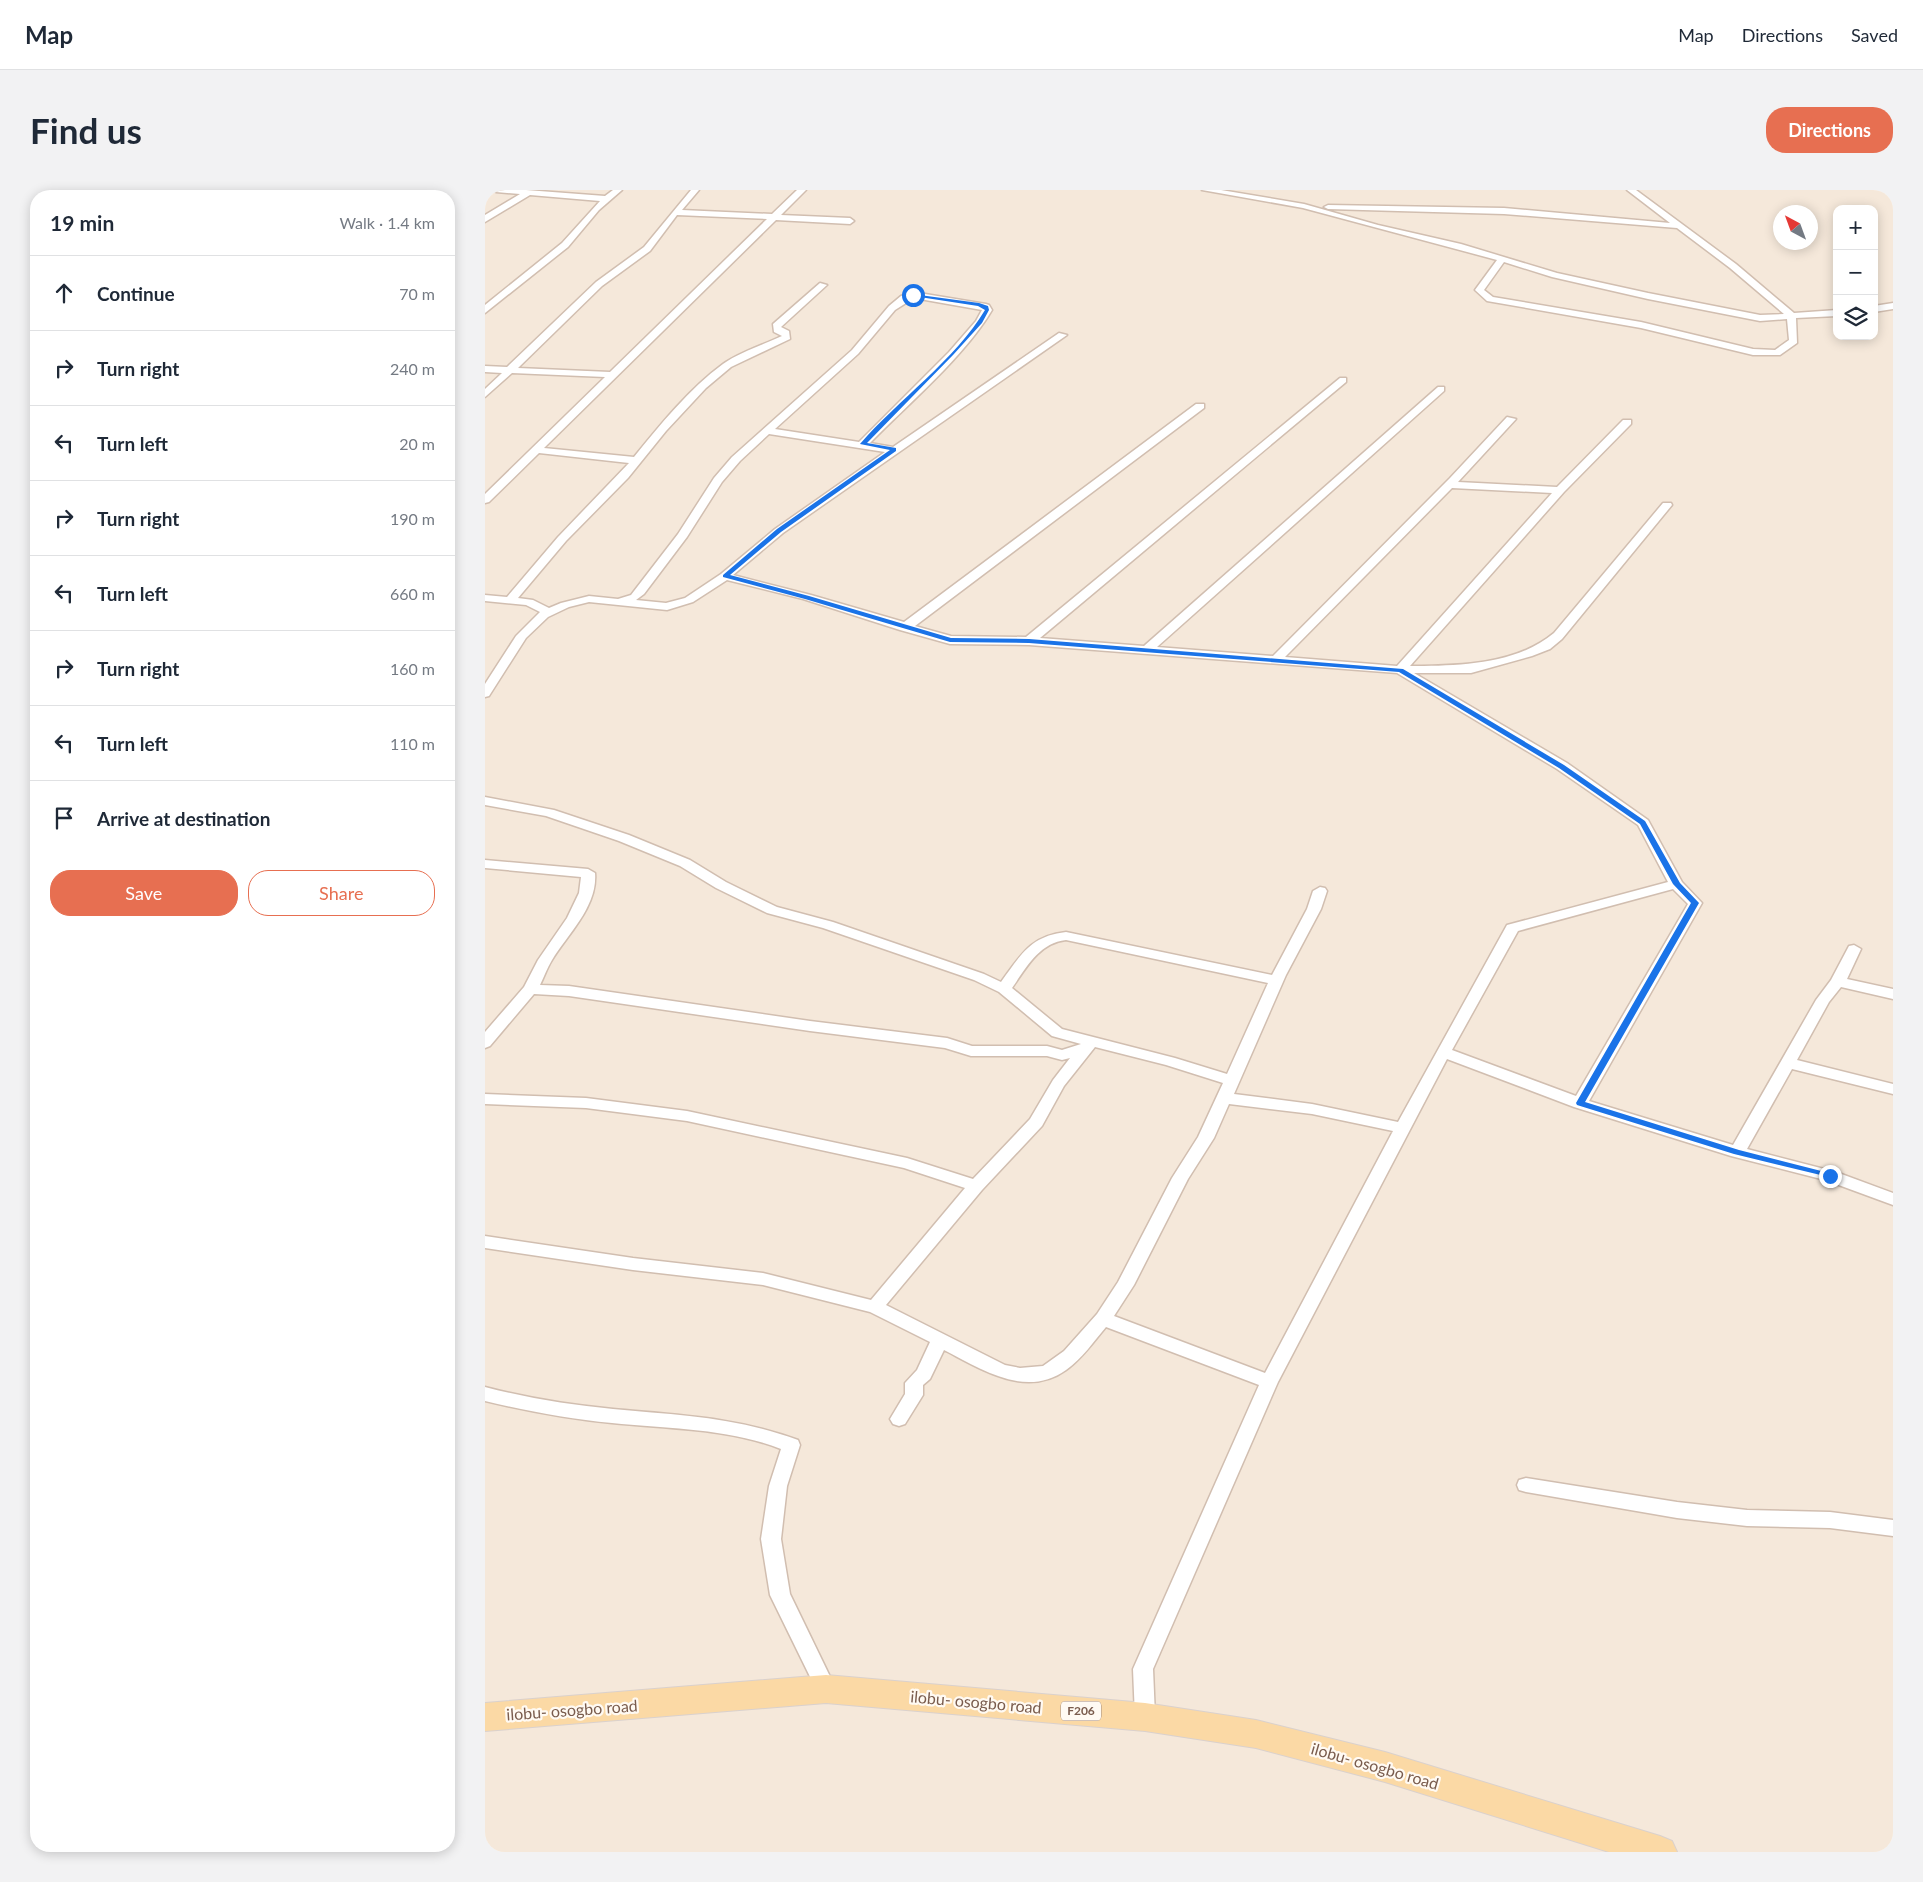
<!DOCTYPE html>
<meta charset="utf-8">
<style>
body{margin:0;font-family:Lato,sans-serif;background:#f2f2f3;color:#1f2937}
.controls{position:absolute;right:15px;top:15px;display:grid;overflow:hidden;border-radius:10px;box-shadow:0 2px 12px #0003}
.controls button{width:45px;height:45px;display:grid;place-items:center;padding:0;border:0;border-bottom:1px solid #e0e1e3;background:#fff;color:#1f2937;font:25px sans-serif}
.compass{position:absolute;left:1288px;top:15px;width:45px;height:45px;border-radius:50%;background:#fff;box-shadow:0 2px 12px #0003;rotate:319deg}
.stop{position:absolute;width:15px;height:15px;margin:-11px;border:4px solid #1a73e8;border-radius:50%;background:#fff}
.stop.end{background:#1a73e8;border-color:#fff;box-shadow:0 1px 5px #0008}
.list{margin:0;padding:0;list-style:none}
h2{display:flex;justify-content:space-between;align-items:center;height:65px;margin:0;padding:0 20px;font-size:21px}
h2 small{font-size:16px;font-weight:400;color:#747a83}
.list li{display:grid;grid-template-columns:32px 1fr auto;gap:15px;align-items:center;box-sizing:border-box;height:75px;padding:0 20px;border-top:1px solid #e0e1e3}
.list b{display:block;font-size:19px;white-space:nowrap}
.list em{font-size:16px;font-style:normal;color:#747a83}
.actions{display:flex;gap:10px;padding:15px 20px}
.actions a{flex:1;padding:11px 0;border:1px solid #e76f51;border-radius:20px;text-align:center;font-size:18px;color:#e76f51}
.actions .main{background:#e76f51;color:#fff}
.icon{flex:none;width:28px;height:28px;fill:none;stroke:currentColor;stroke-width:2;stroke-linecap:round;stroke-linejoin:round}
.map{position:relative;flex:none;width:1408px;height:1662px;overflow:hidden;border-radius:20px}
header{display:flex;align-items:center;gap:30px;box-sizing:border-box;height:70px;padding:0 25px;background:#fff;border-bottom:1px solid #e0e1e3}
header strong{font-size:24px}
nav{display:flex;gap:28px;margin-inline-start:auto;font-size:18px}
.intro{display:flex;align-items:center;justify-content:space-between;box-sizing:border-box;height:120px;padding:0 30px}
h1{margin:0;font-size:35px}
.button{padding:12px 22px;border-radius:20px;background:#e76f51;color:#fff;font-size:18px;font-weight:700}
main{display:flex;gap:30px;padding:0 30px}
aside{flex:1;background:#fff;border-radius:20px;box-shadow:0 2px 12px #0003}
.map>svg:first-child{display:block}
.residential{fill:#f5e8da;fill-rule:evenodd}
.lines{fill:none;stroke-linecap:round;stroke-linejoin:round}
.street-casing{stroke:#d1beb0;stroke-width:3}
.primary-casing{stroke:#dad1cd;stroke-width:2}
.street{fill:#fff;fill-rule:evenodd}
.primary{fill:#fbd9a5;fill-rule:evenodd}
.route{fill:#1a73e8}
.labels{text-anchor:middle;stroke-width:4.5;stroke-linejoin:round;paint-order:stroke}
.shield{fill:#fffaf3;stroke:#a28b7f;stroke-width:1}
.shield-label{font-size:12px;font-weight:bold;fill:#7a5c4d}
.near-street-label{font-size:16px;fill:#7a5c4d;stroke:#fffaf3}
</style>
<header>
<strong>Map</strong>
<nav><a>Map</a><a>Directions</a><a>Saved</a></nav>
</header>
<div class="intro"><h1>Find us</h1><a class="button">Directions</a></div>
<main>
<aside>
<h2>19 min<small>Walk · 1.4 km</small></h2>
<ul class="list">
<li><svg class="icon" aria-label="ahead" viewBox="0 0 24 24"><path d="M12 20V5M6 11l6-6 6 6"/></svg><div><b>Continue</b></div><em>70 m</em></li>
<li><svg class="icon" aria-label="right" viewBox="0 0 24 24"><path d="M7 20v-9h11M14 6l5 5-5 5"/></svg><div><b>Turn right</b></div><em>240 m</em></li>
<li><svg class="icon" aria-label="left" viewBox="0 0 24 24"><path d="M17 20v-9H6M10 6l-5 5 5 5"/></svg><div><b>Turn left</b></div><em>20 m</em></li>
<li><svg class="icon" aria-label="right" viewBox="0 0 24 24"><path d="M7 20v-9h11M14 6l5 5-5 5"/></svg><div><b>Turn right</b></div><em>190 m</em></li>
<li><svg class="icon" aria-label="left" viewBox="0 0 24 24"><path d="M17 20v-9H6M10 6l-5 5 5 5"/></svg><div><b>Turn left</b></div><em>660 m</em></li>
<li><svg class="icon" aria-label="right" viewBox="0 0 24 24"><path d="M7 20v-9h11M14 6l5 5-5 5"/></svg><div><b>Turn right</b></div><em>160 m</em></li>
<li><svg class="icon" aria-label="left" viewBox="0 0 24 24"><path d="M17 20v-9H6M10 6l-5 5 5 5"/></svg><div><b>Turn left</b></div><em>110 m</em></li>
<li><svg class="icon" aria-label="arrive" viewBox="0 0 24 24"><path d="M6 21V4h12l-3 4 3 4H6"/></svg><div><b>Arrive at destination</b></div></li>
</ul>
<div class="actions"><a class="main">Save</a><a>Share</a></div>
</aside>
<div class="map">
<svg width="1408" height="1662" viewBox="0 0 1408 1662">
<rect width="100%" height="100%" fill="#fdf6ec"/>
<path class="residential" d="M0 0H1408V1662H0ZM1352 19H1389V146H1352ZM1296 22H1326V52H1296Z"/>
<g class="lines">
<g class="street-casing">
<path id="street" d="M7 0H41L120 6 128 0H137L114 20 83 57 0 123V115L77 53 115 11 45 5 0 32V25L35 4 11 2Z
M206 0H214L197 20 287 24 312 0H321L296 25 365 28 369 31 365 34 291 30 59 258 149 267C175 235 204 199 238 174 255 162 278 155 297 146L289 142 288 134 335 93 342 95 296 137 304 141 305 149 246 177 221 198 181 241 143 288 81 351 33 408 48 410 64 418 76 413 104 406 133 409 146 405 193 344 229 288 247 267 367 160 404 116 416 106 428 102 501 114 504 115 507 120C480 166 422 215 385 253L408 257 574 143 582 145 298 343 248 385 326 405 419 432 711 214H719V218L430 436 466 446 541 447 855 188H861V192L555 448 659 456 953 197H959V201L672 457 788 466 965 288 1022 227 1031 229 973 292 1072 297 1138 230H1146V234L1079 302 925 476C972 476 1031 475 1069 443L1178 313H1186L1187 315 1077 449 1065 459 1047 466 986 483H929L1082 573 1163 630 1197 692 1217 713 1104 911 1248 955 1331 810 1346 790 1364 756 1369 755 1376 759 1362 789 1408 799V809L1356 797 1344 812 1312 870 1408 894V904L1307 879 1262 959 1351 982 1408 1003V1015L1340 990 1246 966 1089 917 962 869 793 1192 668 1479 670 1527 667 1533 660 1536 653 1533 650 1527 648 1479 774 1195 621 1137C609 1151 597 1169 581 1180 541 1209 496 1179 459 1160L445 1189 438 1195V1205L420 1234 414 1236 408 1234 405 1229 420 1204V1193L432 1180 445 1152 385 1122 278 1095 148 1080 0 1058V1046L148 1068 278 1083 386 1110 480 998 419 978 202 931 101 918 0 914V904L101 908 202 921 422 968 488 989 545 929 568 890 585 868 577 870 562 866H486L460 858 325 841 84 806 49 804 5 856 0 858V842L39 797 53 770 82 728 94 703 96 687 0 678V670L103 679 110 683C113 716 83 744 67 770 62 778 59 787 55 795L84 796 325 831 462 848 487 856H562L577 860 596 854 567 846 514 802 489 790 338 738 282 723 231 698 195 676 134 651 61 626 0 615V607L69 620 144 645 205 670 241 692 292 717 348 732 499 784 516 792C536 765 545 746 581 742L787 785 822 719 828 701 835 697 840 698 842 701 836 719 801 785 749 904 827 914 913 932 1022 735 1183 692 1153 635 1072 579 912 483 544 455 465 454 415 440 318 409 242 390 208 412 182 420 104 412 84 417 63 427 41 448 4 506 0 507V494L31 446 55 422 41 415 0 411V405L22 407 73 347 144 273 54 263 4 312 0 313V304L120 187 27 183 0 207V199L17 183 0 182V176L22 177 111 92 159 57ZM192 25 282 29 125 182 33 178 117 96 165 61ZM429 108 497 120 491 131 464 162 374 252 290 239 373 164 410 120ZM284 244 400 262 290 339 236 384 200 408 181 413 151 410 159 404 202 347 237 292 255 271ZM967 298 1067 303 912 476 800 467ZM1188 699 1203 714 1091 906 967 860 1033 741ZM581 750 783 793 742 884 690 868 577 839 527 798C541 778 554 753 581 750ZM610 857 681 875 738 893 713 947 687 988 633 1092 612 1124 579 1161 558 1176 535 1178 520 1175 401 1115 497 1000 557 936 579 896ZM744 914 827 924 908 941 780 1183 629 1126 649 1095 703 989 729 948Z
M717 0H736L819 14 893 35 976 54 1072 83 1163 103 1275 125 1299 124 1245 78 1192 38 1019 24 843 19 839 17 843 15 1019 18 1185 33 1142 0H1151L1251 74 1309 123 1352 120V126L1311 128 1312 153 1295 165H1268L1156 138 1002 111 990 100 1012 70 818 18ZM1019 72 1067 87 1163 109 1275 131 1302 129 1304 150 1290 160 1268 159 1156 132 1008 107 999 100Z
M1408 113V119L1389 122V116Z
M0 1197C42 1208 85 1215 128 1219 192 1225 252 1227 313 1250L315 1255 302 1296 296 1349 305 1404 351 1499 348 1505 341 1508 334 1505 285 1405 276 1349 284 1296 296 1259C242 1238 184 1239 127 1233 84 1229 42 1221 0 1211Z
M1041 1288 1192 1312 1262 1320 1345 1322 1408 1330V1346L1345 1338 1262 1336 1192 1328 1041 1302 1034 1300 1032 1295 1034 1290Z"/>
</g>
<g class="primary-casing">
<path id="primary" d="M341 1485 660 1513 771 1530 900 1562 1175 1646 1187 1651 1192 1662H1124L900 1592 771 1558 660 1541 341 1513 0 1541V1513Z"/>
</g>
<use href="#street" class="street"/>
<use href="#primary" class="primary"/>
</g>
<path class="route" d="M427 104 494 113 503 116 504 120 497 133 468 165 382 253 411 258V261L296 342 245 385 324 406 466 448 544 449 918 479 1079 575 1160 631 1195 693 1214 713 1100 912 1254 960 1348 984V988L1249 964 1092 915 1091 913 1206 713 1188 694 1155 634 1074 578 914 482 544 453 465 452 320 409 238 387V385L292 339 405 260 375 254C413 210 471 169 500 120L493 116 428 106Z"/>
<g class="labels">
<rect class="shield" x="576" y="1511.5" width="40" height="19" rx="4"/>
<g class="shield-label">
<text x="596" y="1525">F206</text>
</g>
<g class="near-street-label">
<text transform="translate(491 1512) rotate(5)" y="6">ilobu- osogbo road</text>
<text transform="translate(87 1520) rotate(-4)" y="6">ilobu- osogbo road</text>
<text transform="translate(890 1576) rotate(16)" y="6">ilobu- osogbo road</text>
</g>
</g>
</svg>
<div class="controls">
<button>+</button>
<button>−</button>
<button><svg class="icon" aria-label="layers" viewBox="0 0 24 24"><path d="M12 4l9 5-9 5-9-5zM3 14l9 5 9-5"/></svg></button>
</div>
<svg class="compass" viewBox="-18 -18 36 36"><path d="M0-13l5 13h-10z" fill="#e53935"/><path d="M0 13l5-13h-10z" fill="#747a83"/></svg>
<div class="stop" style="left:428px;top:105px"></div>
<div class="stop end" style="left:1345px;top:986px"></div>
</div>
</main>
